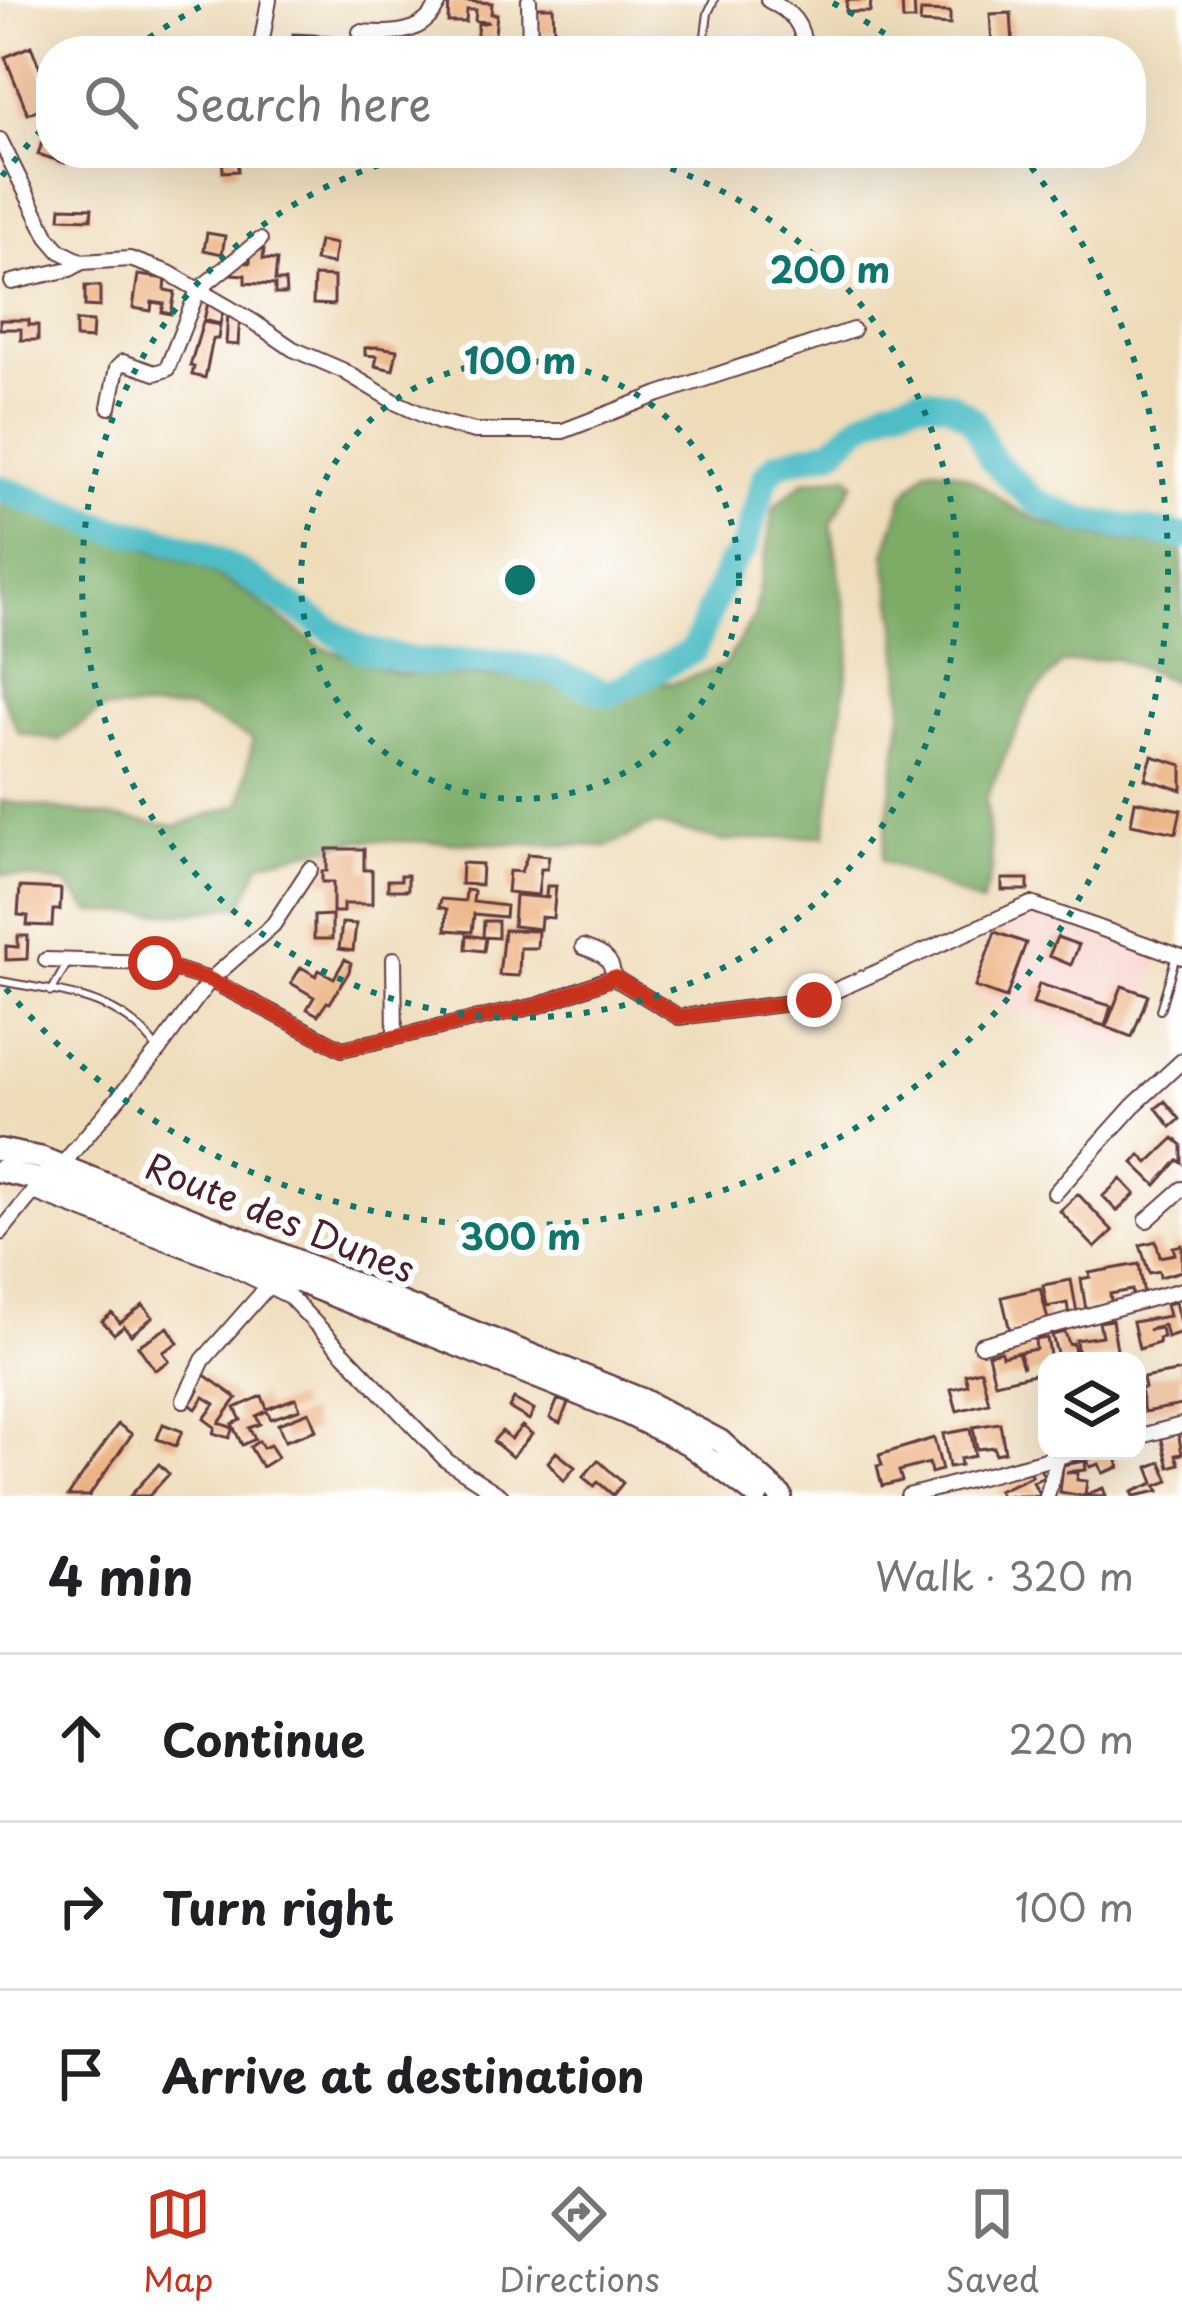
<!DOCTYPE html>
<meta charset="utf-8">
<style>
body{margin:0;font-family:"Playpen Sans",sans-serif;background:#f6f6f6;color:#202124}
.controls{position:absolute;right:36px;bottom:36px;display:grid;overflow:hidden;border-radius:24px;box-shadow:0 12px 48px #0002}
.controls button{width:108px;height:108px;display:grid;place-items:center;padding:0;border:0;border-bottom:3px solid #e0e0e0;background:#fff;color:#202124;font:60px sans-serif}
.stop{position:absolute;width:36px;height:36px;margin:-27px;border:9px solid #c8321e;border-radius:50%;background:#fff}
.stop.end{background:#c8321e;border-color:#fff;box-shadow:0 3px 12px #0008}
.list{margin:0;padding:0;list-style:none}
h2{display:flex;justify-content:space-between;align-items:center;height:156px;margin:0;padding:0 48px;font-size:51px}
h2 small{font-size:39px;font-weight:400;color:#757577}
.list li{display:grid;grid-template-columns:78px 1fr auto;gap:36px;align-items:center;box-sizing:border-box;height:168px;padding:0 48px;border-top:3px solid #e0e0e0}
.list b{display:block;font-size:45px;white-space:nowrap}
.list em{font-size:39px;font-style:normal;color:#757577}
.icon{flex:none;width:66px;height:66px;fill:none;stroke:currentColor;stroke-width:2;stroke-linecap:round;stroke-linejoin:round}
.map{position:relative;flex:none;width:1182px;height:1496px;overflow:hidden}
.search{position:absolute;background:#fff;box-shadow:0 12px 48px #0002;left:36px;right:36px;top:36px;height:132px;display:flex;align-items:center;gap:30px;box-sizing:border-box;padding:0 42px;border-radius:48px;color:#757577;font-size:45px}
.sheet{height:660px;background:#fff}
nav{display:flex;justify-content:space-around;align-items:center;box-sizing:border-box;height:168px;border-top:3px solid #e0e0e0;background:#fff;font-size:33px;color:#757577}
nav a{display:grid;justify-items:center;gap:6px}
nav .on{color:#c8321e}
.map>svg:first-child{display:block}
.built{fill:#f7d1c8}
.forest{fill:#7cac66;stroke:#636648;stroke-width:3}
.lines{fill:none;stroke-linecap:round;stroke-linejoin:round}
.river{stroke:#4fbdc6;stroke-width:27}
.building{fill:#ecae7c}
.service-casing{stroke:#633b40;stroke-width:10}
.minor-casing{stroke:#633b40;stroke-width:18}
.primary-casing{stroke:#633b40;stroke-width:26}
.service{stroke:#fff;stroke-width:6}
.minor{stroke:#fff;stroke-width:14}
.primary{stroke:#fff;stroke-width:21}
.route{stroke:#c8321e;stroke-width:15}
.ring{fill:none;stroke:#0f766e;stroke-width:6;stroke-dasharray:6 12}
.labels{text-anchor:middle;stroke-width:12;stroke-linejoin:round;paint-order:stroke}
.street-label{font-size:36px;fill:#4a1f2b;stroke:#fff}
.centre{fill:#0f766e;stroke:#fff;stroke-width:6}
.ring-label{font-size:36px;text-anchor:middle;font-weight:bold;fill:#0f766e;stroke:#fff;stroke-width:12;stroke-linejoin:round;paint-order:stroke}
</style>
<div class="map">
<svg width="1182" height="1496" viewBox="0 0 1182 1496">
<rect width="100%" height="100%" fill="#fff"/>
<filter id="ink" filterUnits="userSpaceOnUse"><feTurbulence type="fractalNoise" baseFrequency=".00833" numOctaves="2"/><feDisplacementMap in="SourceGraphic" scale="24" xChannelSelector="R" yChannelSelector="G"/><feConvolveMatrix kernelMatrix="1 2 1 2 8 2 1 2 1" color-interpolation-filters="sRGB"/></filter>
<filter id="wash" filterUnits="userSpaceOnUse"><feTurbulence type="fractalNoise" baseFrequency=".004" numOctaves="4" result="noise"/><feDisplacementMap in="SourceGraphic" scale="48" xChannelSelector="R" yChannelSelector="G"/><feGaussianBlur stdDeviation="2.7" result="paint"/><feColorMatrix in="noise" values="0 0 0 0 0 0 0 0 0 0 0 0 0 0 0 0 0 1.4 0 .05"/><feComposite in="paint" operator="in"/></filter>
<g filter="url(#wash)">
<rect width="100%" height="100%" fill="#eedcb9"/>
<path class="built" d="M1028 913 1161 959 1128 1055 969 996 993 926Z"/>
<path class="forest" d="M928 468C977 468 994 503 1036 519 1083 537 1132 543 1182 548V685L1115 658 1062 663 1031 698 986 799 992 870 981 904 882 860 903 708 897 624 885 554 904 495Z
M847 475 854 482 831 524 851 644 825 835 723 841 655 824 608 846 360 840 261 862 242 905 189 913 91 912 65 883 0 874V801L176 826 241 804 253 739 190 709H103L58 741 19 733 0 691V497L95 534 196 564 245 592 320 647 398 674 673 683 724 666 755 615 774 507 805 481Z"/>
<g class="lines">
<path class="river" d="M0 488 107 528 158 538 198 551 240 572 360 649 420 662H497L548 670 609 694 693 651 729 566 744 548 766 476 778 463 832 450 861 424 889 408 918 399 949 403 973 420 992 460 1035 501 1080 520 1182 536"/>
</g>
<g id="blocks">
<path class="building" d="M449 0 492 3 491 14H497L494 44 476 43 478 24 489 22 475 21 476 10H467L466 22H448Z
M847 0H871L870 12H846Z
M902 0H914L915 20H903Z
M536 7H553L554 34 537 35Z
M921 11 950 12V25L920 23Z
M1011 13 1013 44 992 45 990 14Z
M293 34 331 36V51H293Z
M31 46 47 86 51 84V104L28 114 5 57Z
M51 118V153H68L65 163 38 154Z
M222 153H237L238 171 223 172Z
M61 207 92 208 91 219 60 218Z
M207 233 225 236 222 254 204 250Z
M319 241 336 244 333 264 315 261Z
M251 249 264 250 263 259 277 260 275 281H285L286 294H275V285L245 283V275L231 274 232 262 250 263Z
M138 275 166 279 165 290 175 292 171 314 162 312 164 304 152 302 151 311 133 308Z
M314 276 334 277V305L313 304Z
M85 286H100V307L85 306Z
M208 303 224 307 220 324 204 320Z
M228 313 240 314 238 345 226 344Z
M0 320H29V325H38V340H21V329H0Z
M76 321 93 322 92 339 76 338Z
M203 322 220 325 218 339H213L205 378 192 375 194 367 190 366Z
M378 347 397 350 393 370 375 366 377 356 365 355V348Z
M1152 756 1182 765V790L1145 779Z
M1135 801 1181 810 1176 833 1131 824Z
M327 849H364V870H372V904H343V912H333V882H322V871H327Z
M528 854 549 856 547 869H541L538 895 507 892 509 871 521 872Z
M462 863 482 864 481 885 461 884Z
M401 875H408V890H388V880H401Z
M1002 879H1028V890H1002Z
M547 886H556L553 918 541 917 540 929 513 926 515 895 549 898 546 896Z
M20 887 61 889 60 910H53L52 926 27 925 28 916 18 915Z
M466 890 474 891 473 902 506 906 505 917 474 914 472 932 446 930 447 909 439 907 441 899 465 901Z
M332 915V939H314V916Z
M484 921H498V938L483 937Z
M342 923 356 924 353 951 339 949Z
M504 930 538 931 537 948H520L519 976 499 975Z
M995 932 1026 943 1006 998 975 987Z
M467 935 486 938 484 951 466 949Z
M18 936H28L27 959 6 960V946L18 947Z
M1057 937 1079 945 1071 965 1049 956Z
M345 959 351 963 349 972 330 1003 327 1002 318 1015 307 1009 314 997 291 983 301 967 316 976 319 970 334 978Z
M1039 984 1111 1006 1105 1026 1033 1004Z
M1122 986 1148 995 1132 1037 1106 1027Z
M1165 1101 1180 1119 1171 1127 1156 1108Z
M1174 1138 1182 1145V1163L1178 1160 1156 1185 1133 1163 1140 1155 1148 1163Z
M1121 1179 1135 1194 1117 1211 1103 1196Z
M1078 1194 1113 1231 1095 1248 1060 1211Z
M1156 1241 1160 1257 1175 1254 1173 1247 1182 1245V1271L1160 1277 1159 1271 1149 1273 1140 1245Z
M1139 1264 1144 1295 1133 1297 1132 1290 1110 1294 1112 1306 1086 1310 1081 1279 1090 1277 1089 1273Z
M1071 1280 1077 1313 1069 1315 1067 1303 1047 1307 1043 1285Z
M1040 1288 1049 1324 1010 1331 1002 1297Z
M1175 1302 1182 1332 1167 1337 1164 1325 1148 1330 1161 1328 1163 1337 1158 1338 1159 1343 1139 1349 1133 1322 1169 1316 1166 1304Z
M143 1305 153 1317 131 1335 124 1326 114 1334 102 1321 112 1313 120 1323Z
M1112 1320 1118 1355 1079 1361 1076 1340 1102 1336 1099 1322Z
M168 1327 178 1343 163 1352 169 1361 155 1370 138 1346Z
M1065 1332 1069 1344 1073 1343 1077 1361H1059L1052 1335Z
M1047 1338 1051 1361H1047V1371L995 1383 988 1354 1001 1351 1002 1356 1018 1352 1023 1368 1020 1352 1036 1349 1035 1340Z
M981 1370 989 1403 957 1411 951 1389 968 1385 965 1374Z
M1182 1371V1405L1144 1412 1140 1389 1145 1388 1143 1378Z
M203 1374 237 1398 219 1423 233 1428 229 1438 213 1433 215 1427 204 1419 215 1404 204 1397 196 1409 189 1404 199 1391 194 1387Z
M262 1396 267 1409 296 1398 300 1409 271 1419 267 1411 256 1416 260 1424 249 1428 255 1439 242 1445 232 1424 241 1420 235 1408Z
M514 1399 534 1410 529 1420 509 1408Z
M558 1399 568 1403 560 1423 550 1418Z
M309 1412 316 1430 285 1441 278 1424Z
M1000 1423 1005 1452 995 1454 994 1447 977 1449 973 1427Z
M118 1424 132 1434 89 1496H68Z
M163 1424 182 1431 176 1446 157 1439Z
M522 1426 532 1434 512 1457 493 1441 502 1431 511 1439Z
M970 1429 975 1456 960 1459 961 1465 949 1467 943 1434Z
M1178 1431 1182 1454 1176 1455 1179 1464 1169 1467 1161 1436Z
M934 1438 942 1470 931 1473 929 1463 899 1471 902 1481 882 1486 877 1466 882 1465 879 1455Z
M259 1441 263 1448 270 1445 278 1457 262 1467 250 1447Z
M556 1452 575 1467 564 1481 548 1462Z
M1105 1453 1106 1458 1115 1455 1119 1467 1103 1473 1099 1464 1090 1467 1087 1460Z
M598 1460 623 1483 613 1495 598 1482 594 1486 583 1477Z
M1085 1461 1086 1470 1066 1472 1078 1473 1077 1480 1087 1481 1085 1495 1103 1488 1106 1496H1083L1060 1492 1063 1465Z
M1161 1462 1169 1481 1156 1486 1159 1491 1134 1496 1132 1492 1154 1483 1148 1467Z
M159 1464 169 1474 149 1496H130Z
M1040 1468 1044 1477 1033 1482 1040 1496H1001L998 1491 1032 1476 1030 1473Z"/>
</g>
</g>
<g filter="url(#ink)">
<use href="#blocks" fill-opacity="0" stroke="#633b40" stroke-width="3"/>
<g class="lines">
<g class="service-casing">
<path id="service" d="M703 51 708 13 714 0
M0 981C57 992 122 996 156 1048
M51 992 67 964
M1160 1010 1175 959"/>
</g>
<g class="minor-casing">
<path id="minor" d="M529 0 530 51
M768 0C791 12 804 23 804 51
M360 32C393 34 425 36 440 0
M260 51 269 0
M0 140 48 237 60 251 82 262 130 259 169 273 252 321 293 349 342 370 397 403 439 422 475 431H563L659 394 853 330
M12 282 70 269 82 262
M109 407 117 368 123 362 155 373 167 369 198 290 260 240
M583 947C600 953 613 957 613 977L679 1017 814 1000 1031 904 1182 957
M394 959 395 1037
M46 960 155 963 210 980 342 1049 540 1005 613 977
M61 1166 158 1051 210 980 273 925 310 869
M1055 1193 1133 1106 1182 1061
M1147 1220 1182 1189
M0 1233 33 1192 228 1266 289 1296 447 1461 501 1496
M981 1345 1182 1290
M184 1400 203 1360 270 1284
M1137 1437 1182 1425
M908 1496 1080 1451
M1047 1496 1058 1456"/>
</g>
<g class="primary-casing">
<path id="primary" d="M0 1150 41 1158 643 1400 720 1441 781 1496
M0 1171 41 1180 91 1198 626 1413 687 1443 757 1496"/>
</g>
<use href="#service" class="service"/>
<use href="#minor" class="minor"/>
<use href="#primary" class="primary"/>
</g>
</g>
<g class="lines" filter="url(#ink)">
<path class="route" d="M155 963 210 980 342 1049 540 1005 614 977 679 1017 814 1000"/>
</g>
<g class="ring">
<circle cx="520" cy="580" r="219"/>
<path d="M619 153A438 438 0 1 1 421 153"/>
<path d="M2 176A657 657 0 0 1 47 124M134 48A657 657 0 0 1 207 3M833 3A657 657 0 0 1 906 48M1020 153A657 657 0 1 1 2 984"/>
</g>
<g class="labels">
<g class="street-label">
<text transform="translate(280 1218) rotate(22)" y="13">Route des Dunes</text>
</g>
</g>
<circle cx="520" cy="580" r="18" class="centre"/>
<g class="ring-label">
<text x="830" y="283">200 m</text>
<text x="520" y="374">100 m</text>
<text x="520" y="1250">300 m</text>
</g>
</svg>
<div class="controls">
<button><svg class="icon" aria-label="layers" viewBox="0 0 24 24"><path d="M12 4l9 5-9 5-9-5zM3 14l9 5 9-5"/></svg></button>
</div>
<div class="stop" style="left:155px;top:963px"></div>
<div class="stop end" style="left:814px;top:1000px"></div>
<div class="search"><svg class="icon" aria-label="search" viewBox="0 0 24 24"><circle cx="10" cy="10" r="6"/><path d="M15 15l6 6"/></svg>Search here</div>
</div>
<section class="sheet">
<h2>4 min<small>Walk · 320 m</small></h2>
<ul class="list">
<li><svg class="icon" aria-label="ahead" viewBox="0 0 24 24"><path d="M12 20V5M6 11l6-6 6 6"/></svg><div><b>Continue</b></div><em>220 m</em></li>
<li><svg class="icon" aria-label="right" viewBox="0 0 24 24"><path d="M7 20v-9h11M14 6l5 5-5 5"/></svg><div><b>Turn right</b></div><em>100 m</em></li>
<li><svg class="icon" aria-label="arrive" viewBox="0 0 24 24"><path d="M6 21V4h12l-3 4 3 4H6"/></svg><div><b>Arrive at destination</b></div></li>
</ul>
</section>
<nav>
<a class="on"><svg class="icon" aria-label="map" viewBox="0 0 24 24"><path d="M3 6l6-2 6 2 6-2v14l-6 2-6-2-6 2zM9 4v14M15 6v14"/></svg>Map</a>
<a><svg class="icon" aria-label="directions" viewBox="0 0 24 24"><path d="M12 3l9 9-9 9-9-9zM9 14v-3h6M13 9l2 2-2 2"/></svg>Directions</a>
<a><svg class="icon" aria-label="saved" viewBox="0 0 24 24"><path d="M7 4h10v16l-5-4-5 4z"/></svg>Saved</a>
</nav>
